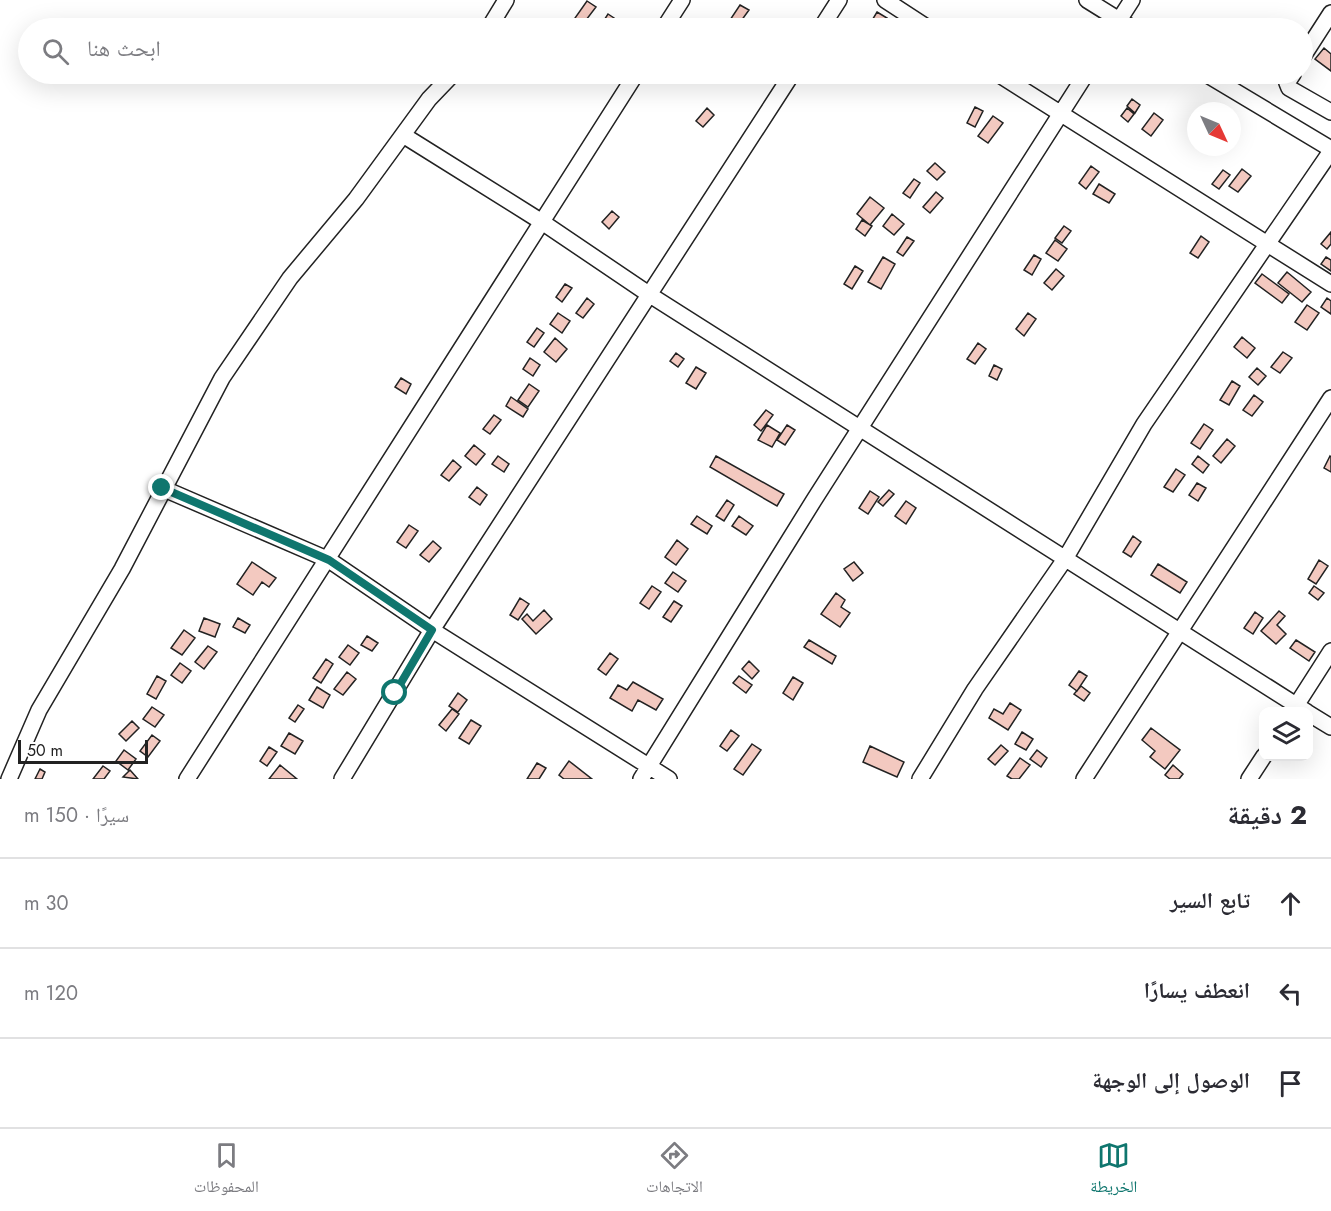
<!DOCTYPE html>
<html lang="ar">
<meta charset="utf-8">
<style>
body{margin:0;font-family:Jost,"Noto Naskh Arabic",sans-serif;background:#f7f7f7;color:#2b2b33;direction:rtl}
.controls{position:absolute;right:18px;bottom:18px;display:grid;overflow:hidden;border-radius:12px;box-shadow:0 6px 24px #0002}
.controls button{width:54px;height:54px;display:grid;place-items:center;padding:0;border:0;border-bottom:2px solid #e1e1e2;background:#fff;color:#2b2b33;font:30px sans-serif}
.compass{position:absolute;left:1187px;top:102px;width:54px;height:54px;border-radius:50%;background:#fff;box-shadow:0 6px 24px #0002;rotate:134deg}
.scale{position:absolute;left:18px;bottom:15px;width:130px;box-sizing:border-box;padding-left:6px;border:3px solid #222;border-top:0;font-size:16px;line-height:21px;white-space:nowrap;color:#222;-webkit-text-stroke:4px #fff;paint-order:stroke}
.stop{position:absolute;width:18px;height:18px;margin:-14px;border:4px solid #0f766e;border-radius:50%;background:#fff}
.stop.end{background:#0f766e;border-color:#fff;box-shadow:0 2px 6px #0008}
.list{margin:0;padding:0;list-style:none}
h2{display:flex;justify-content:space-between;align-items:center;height:78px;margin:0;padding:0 24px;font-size:26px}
h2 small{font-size:20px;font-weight:400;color:#7c7c81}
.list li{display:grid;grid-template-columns:39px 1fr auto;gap:18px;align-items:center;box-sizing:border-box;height:90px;padding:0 24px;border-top:2px solid #e1e1e2}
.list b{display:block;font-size:22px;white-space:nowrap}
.list em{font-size:20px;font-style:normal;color:#7c7c81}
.icon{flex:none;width:33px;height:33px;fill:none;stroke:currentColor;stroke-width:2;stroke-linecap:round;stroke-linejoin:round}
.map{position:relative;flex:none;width:1331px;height:779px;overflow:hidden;direction:ltr}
.search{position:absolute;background:#fff;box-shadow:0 6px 24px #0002;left:18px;right:18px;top:18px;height:66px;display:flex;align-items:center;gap:15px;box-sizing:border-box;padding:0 21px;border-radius:33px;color:#7c7c81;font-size:22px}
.sheet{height:348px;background:#fff}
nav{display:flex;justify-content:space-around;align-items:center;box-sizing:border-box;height:84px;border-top:2px solid #e1e1e2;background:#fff;font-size:16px;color:#7c7c81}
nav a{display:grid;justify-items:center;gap:3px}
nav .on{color:#0f766e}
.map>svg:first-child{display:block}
.building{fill:#f3c9c0;stroke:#222;stroke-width:1.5}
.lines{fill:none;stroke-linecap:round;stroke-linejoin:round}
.street-casing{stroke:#222;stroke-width:18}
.street{stroke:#fff;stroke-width:15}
.route{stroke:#0f766e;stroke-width:8}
</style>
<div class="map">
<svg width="1331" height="779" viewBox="0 0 1331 779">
<rect width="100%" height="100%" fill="#fff"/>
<path class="building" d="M587 1 596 7 583 24 575 18Z
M740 5 749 10 736 28 728 23Z
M877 12 887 18 880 28 871 22Z
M608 14 617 20 612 28H599Z
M763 20 770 27 755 28Z
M1010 21 1019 27V28H1005Z
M1324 48 1331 54V71L1315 59Z
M1132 99 1140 105 1135 113 1127 106Z
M975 107 983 111 975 127 967 123Z
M707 108 714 115 703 127 696 121Z
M1127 108 1134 114 1128 122 1121 116Z
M1154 113 1163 120 1151 136 1142 129Z
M993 116 1003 123 988 143 978 136Z
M935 163 945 172 937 180 927 171Z
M1091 166 1099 172 1086 189 1079 183Z
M1242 169 1251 176 1238 192 1229 186Z
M1223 170 1230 175 1219 189 1212 184Z
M914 179 920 183 910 198 903 193Z
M1099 184 1115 194 1109 203 1093 194Z
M936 192 943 198 930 213 923 207Z
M870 197 884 208 870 225 857 214Z
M612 211 619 217 609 229 602 222Z
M892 214 904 224 894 235 883 226Z
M862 220 872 226 865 236 856 229Z
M1064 226 1071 231 1062 243 1055 238Z
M1331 232V244L1327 249 1321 244Z
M1201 236 1209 242 1198 258 1190 253Z
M907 237 914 241 903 256 897 252Z
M1055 240 1067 249 1058 261 1046 253Z
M1034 255 1041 259 1032 275 1024 270Z
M883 257 895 264 881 289 868 282Z
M1326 257 1331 260V271L1321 264Z
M855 266 863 271 852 289 844 284Z
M1056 269 1064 276 1052 290 1044 283Z
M1287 272 1311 292 1302 302 1278 283Z
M1262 274 1289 294 1282 303 1255 283Z
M565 284 572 288 562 302 556 297Z
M587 298 594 304 583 318 576 313Z
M1327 298 1331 301V314L1321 307Z
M1307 305 1319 313 1307 330 1295 322Z
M558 313 570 321 562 333 550 324Z
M1028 313 1036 319 1024 336 1016 329Z
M537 328 544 333 534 347 527 342Z
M1242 337 1255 348 1247 358 1234 347Z
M555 338 567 349 556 362 544 352Z
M978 343 986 349 975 364 967 359Z
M1283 352 1292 358 1280 373 1271 367Z
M676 353 684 359 678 367 670 361Z
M530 358 540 365 533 376 523 369Z
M994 365 1002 369 997 380 989 376Z
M696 367 706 373 696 389 686 383Z
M1257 368 1266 376 1258 385 1249 377Z
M401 378 411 384 406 394 395 387Z
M1232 381 1240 386 1229 405 1220 400Z
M529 384 539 391 528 407 518 400Z
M1254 395 1263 402 1252 416 1243 410Z
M511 397 528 409 523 417 506 406Z
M766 410 773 415 761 431 754 425Z
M494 415 501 420 490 434 483 429Z
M1204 424 1213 430 1200 449 1191 443Z
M767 425 780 433 772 447 758 440Z
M787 425 795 430 785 445 777 440Z
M1227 439 1235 446 1221 463 1213 456Z
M474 445 485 454 476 465 465 456Z
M498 456 509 464 504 472 492 464Z
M716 456 784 494 777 506 710 467Z
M1198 456 1209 465 1203 473 1192 464Z
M1330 456 1331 457V472L1324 468Z
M453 460 461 467 449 481 441 475Z
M1176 469 1185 475 1173 492 1164 487Z
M1197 483 1206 488 1198 501 1189 495Z
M477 487 487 495 480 505 469 497Z
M889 490 894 494 883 506 878 502Z
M870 491 879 497 868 514 859 508Z
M727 500 734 505 724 521 716 516Z
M906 501 916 508 906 524 895 516Z
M697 516 712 526 707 534 691 524Z
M739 516 753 526 746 535 732 526Z
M409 525 418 531 406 548 397 542Z
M1133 536 1141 542 1131 557 1123 552Z
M677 540 688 549 676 565 665 557Z
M433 541 441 548 429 562 420 555Z
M1319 560 1328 566 1316 584 1308 579Z
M252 562 276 578 269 587 262 582 253 595 237 584Z
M854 562 863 573 853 581 844 569Z
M1158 564 1187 582 1180 593 1151 575Z
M673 572 686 581 678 592 665 583Z
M652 586 661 592 649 609 640 603Z
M1314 586 1324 593 1318 600 1309 593Z
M836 593 845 600 841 607 850 613 840 627 821 614Z
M520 598 529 604 518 620 510 615Z
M674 601 682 606 671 622 663 617Z
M544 610 552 619 536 634 522 619 527 614 533 621Z
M1279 611 1285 616 1277 625 1286 634 1276 644 1261 631Z
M1255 612 1263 618 1253 634 1244 628Z
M204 618 220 624 215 637 199 631Z
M238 618 250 625 245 633 233 627Z
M184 630 195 638 182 655 171 648Z
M367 636 378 643 372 651 361 645Z
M809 640 836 656 832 664 804 647Z
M1296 640 1315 652 1309 661 1290 648Z
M348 645 359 653 350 665 339 657Z
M208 646 217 652 204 669 195 662Z
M610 653 618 659 606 675 598 669Z
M326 659 333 664 321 683 313 678Z
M749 661 759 671 752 679 742 669Z
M180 663 191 671 182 683 171 675Z
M1079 671 1087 676 1077 691 1069 685Z
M347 672 356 679 343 695 334 689Z
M157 676 166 681 156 699 147 694Z
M739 676 752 685 746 693 733 683Z
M793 677 803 683 793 700 783 693Z
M633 682 663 699 656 710 638 700 632 711 610 698 618 685 627 690Z
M1081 686 1090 693 1084 701 1074 694Z
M317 687 330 695 323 708 309 700Z
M458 693 467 700 458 712 449 706Z
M1010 703 1021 710 1008 730 989 718 994 709 1003 714Z
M298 705 304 709 295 722 289 718Z
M152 707 164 715 155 727 143 719Z
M452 709 459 714 446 731 439 725Z
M471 720 481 726 469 744 459 738Z
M132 721 139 728 126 741 119 734Z
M1151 728 1180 750 1165 769 1150 757 1155 751 1142 740Z
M731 730 739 736 727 751 720 746Z
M1022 732 1033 739 1026 750 1015 744Z
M289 733 303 741 295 754 281 746Z
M152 735 160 741 148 757 140 751Z
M752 744 761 750 743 775 734 769Z
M1001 745 1008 751 995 765 988 759Z
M870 746 904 762 897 777 863 762Z
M269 747 277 752 267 766 260 761Z
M124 750 136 759 128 770 116 761Z
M1037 750 1047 758 1041 767 1030 759Z
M1020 758 1030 765 1019 779H1012L1007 776Z
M569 761 592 779H564L559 775Z
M537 763 546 768 539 779H527Z
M280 765 297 779H269Z
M1173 765 1183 774 1179 779H1170L1165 775Z
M103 766 110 771 104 779H93Z
M40 769 45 772 42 779H35Z
M130 770 138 779 123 777Z"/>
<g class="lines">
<g class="street-casing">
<path id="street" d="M885 0 928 28
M1087 0 1132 28
M489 28 506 0
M664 28 682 0
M821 28 839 0
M1114 28 1132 0
M1302 58 1331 13
M998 74 1331 284
M1206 74 1331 149
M1293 74 1287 83 1289 88 1331 112
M403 135 542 222 650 295 1307 712
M162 488 329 560 432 630 669 779
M1292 712 1331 651
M1308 713 1331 727
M9 779 39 710 122 569 222 378 290 278 356 199 429 99 453 74
M187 779 636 74
M342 779 432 630 792 74
M641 779 814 500 1086 74
M920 779 975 689 1065 559 1144 424 1331 151
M1084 779 1331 398
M1249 779 1264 756"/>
</g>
<use href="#street" class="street"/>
</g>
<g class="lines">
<path class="route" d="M162 488 329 560 432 630 395 693"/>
</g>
</svg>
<div class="controls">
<button><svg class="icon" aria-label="layers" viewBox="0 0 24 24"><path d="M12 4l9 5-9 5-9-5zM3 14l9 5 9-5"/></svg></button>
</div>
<svg class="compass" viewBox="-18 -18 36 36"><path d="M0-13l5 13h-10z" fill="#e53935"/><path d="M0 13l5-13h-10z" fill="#7c7c81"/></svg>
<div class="scale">50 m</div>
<div class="stop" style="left:395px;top:693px"></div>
<div class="stop end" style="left:162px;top:488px"></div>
<div class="search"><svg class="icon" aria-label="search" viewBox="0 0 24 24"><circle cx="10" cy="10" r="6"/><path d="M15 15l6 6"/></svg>ابحث هنا</div>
</div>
<section class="sheet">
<h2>2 دقيقة<small>سيرًا · 150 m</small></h2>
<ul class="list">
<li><svg class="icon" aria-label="ahead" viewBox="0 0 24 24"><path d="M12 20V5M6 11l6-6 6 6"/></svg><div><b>تابع السير</b></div><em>30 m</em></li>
<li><svg class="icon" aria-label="left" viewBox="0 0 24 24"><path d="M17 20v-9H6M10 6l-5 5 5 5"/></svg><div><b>انعطف يسارًا</b></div><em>120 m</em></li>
<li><svg class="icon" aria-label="arrive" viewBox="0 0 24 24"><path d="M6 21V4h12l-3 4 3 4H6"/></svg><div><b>الوصول إلى الوجهة</b></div></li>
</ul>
</section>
<nav>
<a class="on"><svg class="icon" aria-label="map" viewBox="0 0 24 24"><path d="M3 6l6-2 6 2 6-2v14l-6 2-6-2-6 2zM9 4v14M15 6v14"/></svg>الخريطة</a>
<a><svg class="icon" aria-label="directions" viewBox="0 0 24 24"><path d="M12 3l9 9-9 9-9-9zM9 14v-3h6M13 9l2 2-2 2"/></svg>الاتجاهات</a>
<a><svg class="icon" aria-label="saved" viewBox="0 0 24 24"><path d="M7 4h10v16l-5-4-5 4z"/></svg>المحفوظات</a>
</nav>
